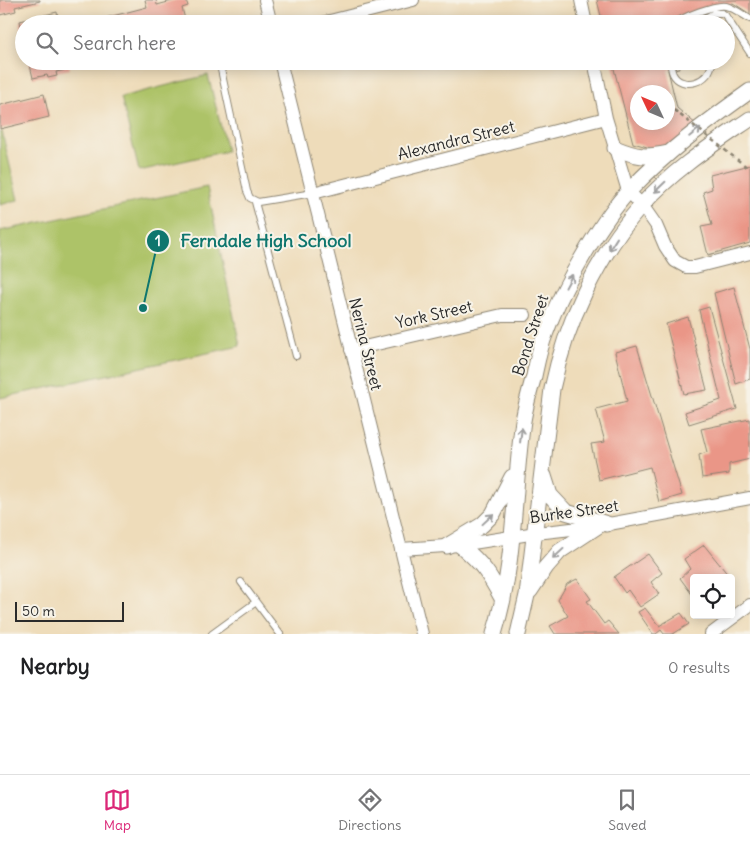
<!DOCTYPE html>
<style>
body{margin:0;font-family:Delius,sans-serif;background:#f2f2f2;color:#202124}
.controls{position:absolute;right:15px;bottom:15px;display:grid;overflow:hidden;border-radius:5px;box-shadow:0 2px 12px #0003}
.controls button{width:45px;height:45px;display:grid;place-items:center;padding:0;border:0;border-bottom:1px solid #e0e0e0;background:#fff;color:#202124;font:25px sans-serif}
.compass{position:absolute;left:630px;top:85px;width:45px;height:45px;border-radius:50%;background:#fff;box-shadow:0 2px 12px #0003;rotate:314deg}
.scale{position:absolute;left:15px;bottom:12px;width:109px;box-sizing:border-box;padding-left:5px;border:2px solid #2b2b2b;border-top:0;font-size:14px;line-height:18px;white-space:nowrap;color:#2b2b2b;-webkit-text-stroke:4px #f7f3e8;paint-order:stroke}
.list{margin:0;padding:0;list-style:none}
h2{display:flex;justify-content:space-between;align-items:center;height:65px;margin:0;padding:0 20px;font-size:21px}
h2 small{font-size:16px;font-weight:400;color:#757577}
.icon{flex:none;width:28px;height:28px;fill:none;stroke:currentColor;stroke-width:2;stroke-linecap:round;stroke-linejoin:round}
.map{position:relative;flex:none;width:750px;height:634px;overflow:hidden}
.search{position:absolute;background:#fff;box-shadow:0 2px 12px #0003;left:15px;right:15px;top:15px;height:55px;display:flex;align-items:center;gap:12px;box-sizing:border-box;padding:0 18px;border-radius:28px;color:#757577;font-size:19px}
.sheet{height:140px;background:#fff}
nav{display:flex;justify-content:space-around;align-items:center;box-sizing:border-box;height:70px;border-top:1px solid #e0e0e0;background:#fff;font-size:14px;color:#757577}
nav a{display:grid;justify-items:center;gap:2px}
nav .on{color:#db2777}
.map>svg:first-child{display:block}
.green{fill:#adc367;stroke:#6c7749}
.building{fill:#ea9687;fill-rule:evenodd}
.lines{fill:none;stroke-linecap:round;stroke-linejoin:round}
.service-casing{stroke:#8c8472;stroke-width:8}
.minor-casing{stroke:#8c8472;stroke-width:14}
.tertiary-casing{stroke:#8c8472;stroke-width:17}
.service{stroke:#fff;stroke-width:6}
.minor{stroke:#fff;stroke-width:12}
.tertiary{stroke:#fff;stroke-width:15}
.path-bridge{stroke:#8c8472;stroke-width:2.5;stroke-dasharray:4 4;stroke-linecap:butt}
.oneway{stroke:#a0a0a0}
.labels{text-anchor:middle;stroke-width:4;stroke-linejoin:round;paint-order:stroke}
.street-label{font-size:16px;fill:#2b2b2b;stroke:#f7f3e8}
.leader{fill:none;stroke:#0f766e;stroke-width:2}
.callout-dot{fill:#0f766e;stroke:#f7f3e8;stroke-width:2}
.mark-label{font-size:15px;text-anchor:middle;font-weight:bold;fill:#fff}
.callout-label{font-size:18px;text-anchor:middle;font-weight:bold;fill:#0f766e;stroke:#f7f3e8;stroke-width:4;stroke-linejoin:round;paint-order:stroke}
</style>
<div class="map">
<svg width="750" height="634" viewBox="0 0 750 634">
<rect width="100%" height="100%" fill="#f7f3e8"/>
<filter id="ink" filterUnits="userSpaceOnUse"><feTurbulence type="fractalNoise" baseFrequency=".02" numOctaves="2"/><feDisplacementMap in="SourceGraphic" scale="10" xChannelSelector="R" yChannelSelector="G"/><feConvolveMatrix kernelMatrix="1 2 1 2 8 2 1 2 1" color-interpolation-filters="sRGB"/></filter>
<filter id="wash" filterUnits="userSpaceOnUse"><feTurbulence type="fractalNoise" baseFrequency=".0096" numOctaves="4" result="noise"/><feDisplacementMap in="SourceGraphic" scale="20" xChannelSelector="R" yChannelSelector="G"/><feGaussianBlur stdDeviation="1.12" result="paint"/><feColorMatrix in="noise" values="0 0 0 0 0 0 0 0 0 0 0 0 0 0 0 0 0 1.4 0 .05"/><feComposite in="paint" operator="in"/></filter>
<g filter="url(#wash)">
<rect width="100%" height="100%" fill="#eedcba"/>
<path class="green" d="M208 75 227 151 139 171 121 97Z
M0 132H2L18 200 0 205Z
M207 187 240 346 0 398V231Z"/>
<g id="blocks">
<path class="building" d="M0 0H40V1L15 7 16 11 0 15Z
M145 0H156L157 5 176 0H186L188 6 182 8 186 23 82 24 147 7Z
M597 0H750V14L733 3 718 9 716 19 697 24H603Z
M57 12 59 24H24L23 36 20 21Z
M29 61H68L70 69 56 72 57 76 48 78 47 75 33 78Z
M612 61H678L679 68 668 70 677 108 697 125 665 152 633 143ZM638 92H668V122H638Z
M44 94 49 117 0 129V105Z
M750 165V243L708 255 701 227 712 225 703 192 712 189 710 175Z
M734 287 750 349V379L736 384 714 293Z
M709 307 737 409 689 424 685 412 721 400 699 310Z
M688 317 707 390 684 394 666 324Z
M637 346 682 495 659 502 650 467 599 480 591 444 605 442 596 409 627 401 615 352Z
M750 419V459L729 464V474L702 478 699 455 707 452 701 429Z
M704 545 729 576 726 578H694V597L680 578 690 569 684 559Z
M648 554 662 573 651 582 659 594 640 607 628 590 625 593 614 577Z
M577 579 591 599 587 601 604 624 608 621 619 634H555L550 626 568 616 558 600 567 584Z
M645 608 659 626 681 613 689 624 673 634H664L661 630 656 634H653L638 612Z"/>
</g>
</g>
<g filter="url(#ink)">
<use href="#blocks" fill-opacity="0" stroke="#8c8472" stroke-width="1"/>
<g class="lines">
<g class="service-casing">
<path id="service" d="M675 24C681 17 716 4 726 6 734 8 743 15 750 19
M704 24 705 18 714 13H722L725 15 750 53
M217 61 220 65 247 191 250 198 258 202 313 193
M670 61C671 65 671 70 673 74 681 90 711 84 712 61
M255 202 296 356
M241 582 280 634
M212 634 256 602"/>
</g>
<g class="minor-casing">
<path id="minor" d="M265 0 271 24
M581 0 586 24
M318 24 413 0
M280 61 422 634
M594 61 606 118 628 191 642 205 656 225 665 246 675 261 686 267H695L750 253
M313 193 606 118
M351 350 502 315H525
M401 549 460 545 536 533 598 526 750 498
M711 634 750 605"/>
</g>
<g class="tertiary-casing">
<path id="tertiary" d="M615 148C637 157 645 158 668 153
M544 476 550 495 566 512 607 524
M460 545C483 564 489 574 503 600
M447 546 482 525 493 514 512 477
M530 591 546 567 560 551 598 526
M494 634C515 567 513 497 522 428 524 410 529 393 534 376 537 362 540 346 546 332 558 299 575 268 594 238 605 221 616 204 630 190 666 152 708 121 750 91
M518 634 527 595 552 389C566 322 597 256 642 205 673 170 712 145 750 119"/>
</g>
<use href="#service" class="service"/>
<use href="#minor" class="minor"/>
<use href="#tertiary" class="tertiary"/>
<path class="path-bridge" d="M674 110 748 168"/>
</g>
<defs><path id="oneway-shaft" d="M-6 0H5M1.5-3L5.5 0L1.5 3" fill="none" stroke-width="1.6" stroke-linecap="round" stroke-linejoin="round" transform="scale(1.25)"/></defs>
<g class="oneway">
<use href="#oneway-shaft" transform="translate(695 132) rotate(-39)"/>
<use href="#oneway-shaft" transform="translate(660 187) rotate(136)"/>
<use href="#oneway-shaft" transform="translate(613 244) rotate(122)"/>
<use href="#oneway-shaft" transform="translate(569 281) rotate(-62)"/>
<use href="#oneway-shaft" transform="translate(521 435) rotate(-83)"/>
<use href="#oneway-shaft" transform="translate(488 519) rotate(-43)"/>
<use href="#oneway-shaft" transform="translate(558 554) rotate(137)"/>
</g>
</g>
<g class="labels">
<g class="street-label">
<text transform="translate(456 140) rotate(-14)" y="6">Alexandra Street</text>
<text transform="translate(434 314) rotate(-13)" y="6">York Street</text>
<text transform="translate(530 335) rotate(-72)" y="6">Bond Street</text>
<text transform="translate(366 344) rotate(76)" y="6">Nerina Street</text>
<text transform="translate(574 511) rotate(-8)" y="6">Burke Street</text>
</g>
</g>
<path class="leader" d="M143 308L158 241"/>
<g class="callout-dot">
<circle cx="143" cy="308" r="5"/>
<circle cx="158" cy="241" r="12"/>
</g>
<g class="mark-label">
<text x="158" y="246">1</text>
</g>
<g class="callout-label">
<text x="266" y="247">Ferndale High School</text>
</g>
</svg>
<div class="controls">
<button><svg class="icon" aria-label="locate" viewBox="0 0 24 24"><circle cx="12" cy="12" r="6"/><path d="M12 2v4M12 18v4M2 12h4M18 12h4"/></svg></button>
</div>
<svg class="compass" viewBox="-18 -18 36 36"><path d="M0-13l5 13h-10z" fill="#e53935"/><path d="M0 13l5-13h-10z" fill="#757577"/></svg>
<div class="scale">50 m</div>
<div class="search"><svg class="icon" aria-label="search" viewBox="0 0 24 24"><circle cx="10" cy="10" r="6"/><path d="M15 15l6 6"/></svg>Search here</div>
</div>
<section class="sheet">
<h2>Nearby<small>0 results</small></h2>
<ul class="list">
</ul>
</section>
<nav>
<a class="on"><svg class="icon" aria-label="map" viewBox="0 0 24 24"><path d="M3 6l6-2 6 2 6-2v14l-6 2-6-2-6 2zM9 4v14M15 6v14"/></svg>Map</a>
<a><svg class="icon" aria-label="directions" viewBox="0 0 24 24"><path d="M12 3l9 9-9 9-9-9zM9 14v-3h6M13 9l2 2-2 2"/></svg>Directions</a>
<a><svg class="icon" aria-label="saved" viewBox="0 0 24 24"><path d="M7 4h10v16l-5-4-5 4z"/></svg>Saved</a>
</nav>
